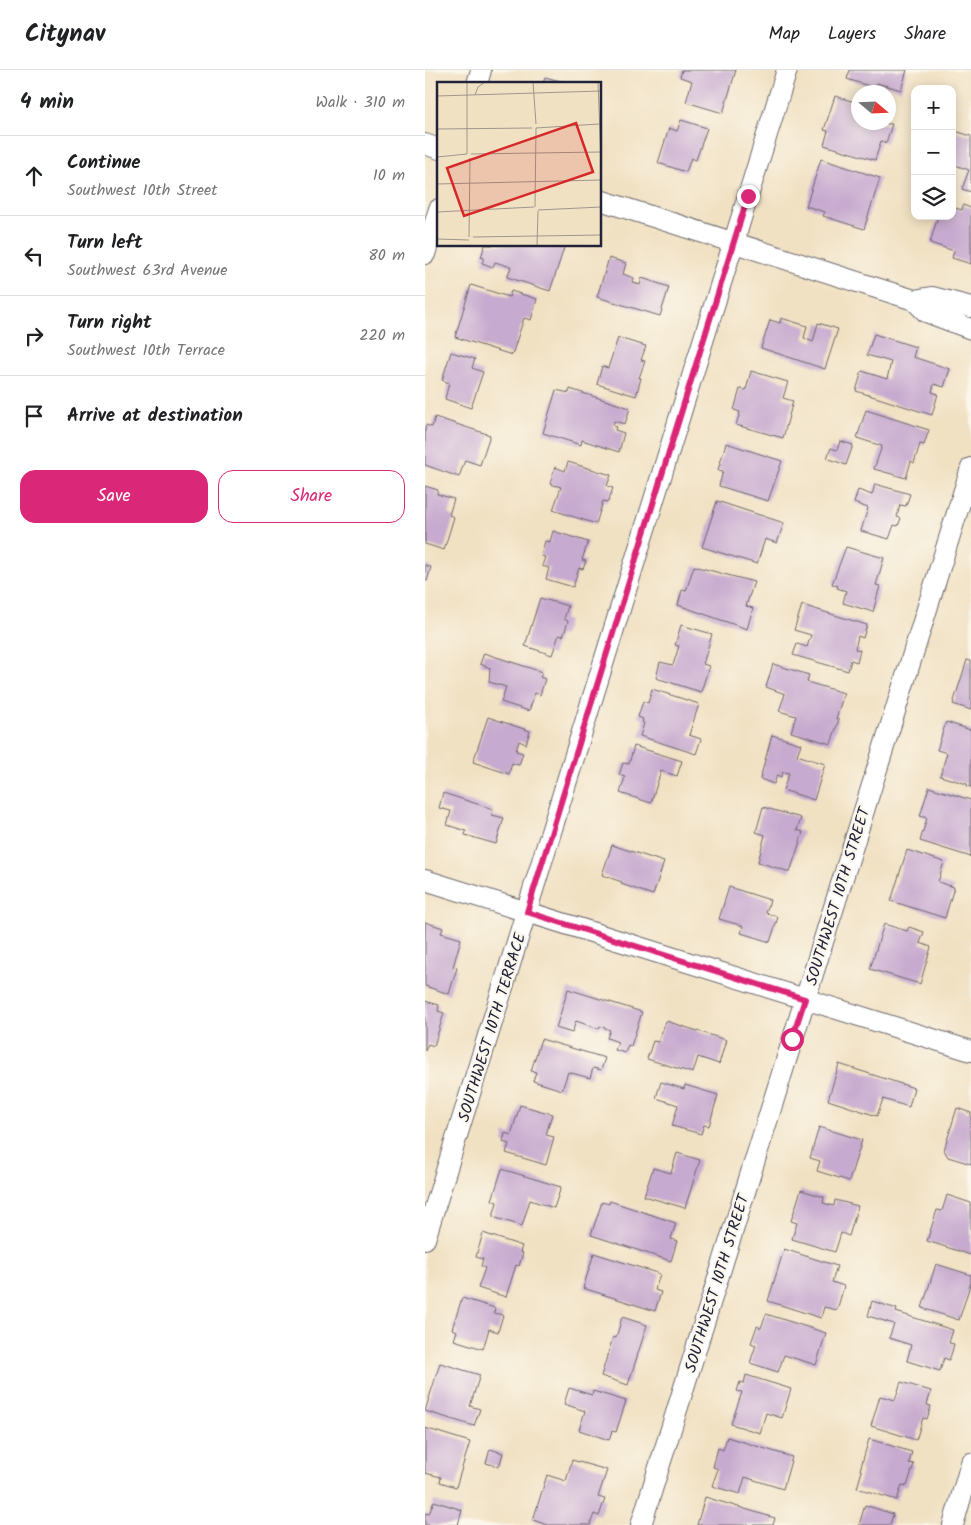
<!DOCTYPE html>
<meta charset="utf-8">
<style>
body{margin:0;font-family:Kalam,sans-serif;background:#f6f6f6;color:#202124}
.controls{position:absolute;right:15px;top:15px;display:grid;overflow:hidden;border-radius:10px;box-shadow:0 2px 12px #0003}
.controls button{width:45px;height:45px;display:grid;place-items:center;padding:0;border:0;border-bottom:1px solid #e0e0e0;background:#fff;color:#202124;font:25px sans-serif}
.compass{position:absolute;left:426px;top:15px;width:45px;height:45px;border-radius:50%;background:#fff;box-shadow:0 2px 12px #0003;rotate:109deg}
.stop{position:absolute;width:15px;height:15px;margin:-11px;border:4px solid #db2777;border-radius:50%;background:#fff}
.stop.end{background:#db2777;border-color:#fff;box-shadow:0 1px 5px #0008}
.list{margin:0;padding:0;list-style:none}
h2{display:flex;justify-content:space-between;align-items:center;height:65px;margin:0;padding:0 20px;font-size:21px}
h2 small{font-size:16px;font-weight:400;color:#757577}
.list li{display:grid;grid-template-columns:32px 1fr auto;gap:15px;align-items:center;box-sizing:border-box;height:80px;padding:0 20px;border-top:1px solid #e0e0e0}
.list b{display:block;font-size:19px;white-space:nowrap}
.list p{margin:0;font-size:16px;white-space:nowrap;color:#757577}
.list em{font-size:16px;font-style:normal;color:#757577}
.actions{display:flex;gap:10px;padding:15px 20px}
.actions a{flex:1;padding:11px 0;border:1px solid #db2777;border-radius:15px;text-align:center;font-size:18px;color:#db2777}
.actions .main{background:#db2777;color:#fff}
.icon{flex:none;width:28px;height:28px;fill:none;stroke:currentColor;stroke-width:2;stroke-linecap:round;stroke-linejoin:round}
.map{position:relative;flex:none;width:546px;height:1455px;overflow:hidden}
header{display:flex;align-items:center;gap:30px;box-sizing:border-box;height:70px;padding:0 25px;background:#fff;border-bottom:1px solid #e0e0e0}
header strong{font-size:24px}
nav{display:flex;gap:28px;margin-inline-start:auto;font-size:18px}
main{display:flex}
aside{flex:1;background:#fff}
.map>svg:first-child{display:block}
.building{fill:#c7aacf}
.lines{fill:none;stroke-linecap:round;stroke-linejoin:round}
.street-casing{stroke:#6a656b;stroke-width:22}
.street{stroke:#fff;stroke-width:20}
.route{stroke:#db2777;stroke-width:6}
.labels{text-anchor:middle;stroke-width:4.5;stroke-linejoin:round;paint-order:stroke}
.street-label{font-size:16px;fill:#22223b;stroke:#fbf7ec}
.inset-road{fill:none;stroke:#9e958d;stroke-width:1}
.view{fill:#d62828;fill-opacity:0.15;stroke:#d62828;stroke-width:2.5}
.inset-edge{fill:none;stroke:#22223b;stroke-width:2.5}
</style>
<header>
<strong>Citynav</strong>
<nav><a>Map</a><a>Layers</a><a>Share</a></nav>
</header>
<main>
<aside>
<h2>4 min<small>Walk · 310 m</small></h2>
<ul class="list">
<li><svg class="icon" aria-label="ahead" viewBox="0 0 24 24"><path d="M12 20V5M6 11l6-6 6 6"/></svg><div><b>Continue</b><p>Southwest 10th Street</p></div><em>10 m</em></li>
<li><svg class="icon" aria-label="left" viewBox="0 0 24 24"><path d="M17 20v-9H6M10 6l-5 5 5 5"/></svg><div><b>Turn left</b><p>Southwest 63rd Avenue</p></div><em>80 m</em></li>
<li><svg class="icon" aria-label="right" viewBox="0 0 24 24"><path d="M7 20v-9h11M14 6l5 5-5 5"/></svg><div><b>Turn right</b><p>Southwest 10th Terrace</p></div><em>220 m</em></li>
<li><svg class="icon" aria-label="arrive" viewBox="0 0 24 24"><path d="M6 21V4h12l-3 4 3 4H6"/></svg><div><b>Arrive at destination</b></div></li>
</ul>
<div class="actions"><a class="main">Save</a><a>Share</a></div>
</aside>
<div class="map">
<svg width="546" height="1455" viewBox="0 0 546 1455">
<rect width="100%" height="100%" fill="#fbf7ec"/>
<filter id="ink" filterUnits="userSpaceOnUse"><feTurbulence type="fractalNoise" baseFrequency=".02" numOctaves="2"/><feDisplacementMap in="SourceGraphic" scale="10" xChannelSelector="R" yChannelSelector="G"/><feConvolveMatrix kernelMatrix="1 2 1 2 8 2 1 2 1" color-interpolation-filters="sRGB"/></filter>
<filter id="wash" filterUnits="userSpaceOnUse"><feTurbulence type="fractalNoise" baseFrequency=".0096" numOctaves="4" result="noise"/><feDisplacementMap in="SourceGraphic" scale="20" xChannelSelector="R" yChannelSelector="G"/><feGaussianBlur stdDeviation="1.12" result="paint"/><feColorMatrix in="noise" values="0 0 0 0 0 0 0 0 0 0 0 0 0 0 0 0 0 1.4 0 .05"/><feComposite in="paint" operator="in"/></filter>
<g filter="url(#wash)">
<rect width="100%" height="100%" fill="#f1e1c3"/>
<g id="blocks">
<path class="building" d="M257 0H311L298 43 261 32 267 11 255 7Z
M425 0H482L476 20 452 13 450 18 422 9Z
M120 7 143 13V14H118Z
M410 26 433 33V52L467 54 461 73 456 71 450 90 399 75 403 61 399 60Z
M256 50 282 58 271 90 266 88 261 102 233 93 244 58 252 61Z
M527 60 546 66V122L537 119 544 100 527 94Z
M396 89 455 108 439 159 398 146 400 142 381 136Z
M538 135 546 138V194L527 188 529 181 505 173 513 146H527V137L537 140Z
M60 175H140L125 221 82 207 86 197 70 192 68 197 57 193 59 188 56 187Z
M184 188 201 193 198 204 209 208 207 212 215 215 217 208 244 217 235 246 172 227Z
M46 215 84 227 86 221 112 229 106 250 99 248 87 285 30 267Z
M356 248 382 256 379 268 388 272 393 253 413 259 400 299 336 278 345 250 355 253Z
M449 264 491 277 488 287 525 299 519 317 509 314 507 322 513 324 507 345 431 321 437 301 462 309 466 292 442 285Z
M193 268 221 276 216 290 220 291 214 308H216L211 326 172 314 177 296 183 298Z
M26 282 50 289 47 298 58 302 46 338 20 329 24 313 17 310Z
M326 301 363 312 358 328 368 331 358 368 311 355 315 342 309 340 315 319 321 320Z
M145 319 205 338 200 354 189 351 188 356 191 357 190 360 199 363 194 382 157 370 156 375 118 363 131 320 144 323Z
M441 340 504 360 499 375 495 374 489 393 486 391 481 408 449 399 457 376 432 368Z
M10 347 65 365 55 395 40 390 34 407 0 395V359L1 355 7 357Z
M415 371 428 375 421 395 402 388 406 378 412 380Z
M301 373 357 391 343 431 294 416 298 401 293 400Z
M143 392 186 405 182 416 188 418 183 432 178 431 171 454 128 440 136 417 125 414 130 397 140 401Z
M450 414 485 424 481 436 475 435 472 447 476 448 473 456 469 455 464 469 436 461 443 438 429 433 433 420 447 425Z
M0 416 13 420 12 424 29 429 24 445 29 447 19 480 0 474Z
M292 431 359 453 352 473 340 469 332 494 277 477Z
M128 461 163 472 157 490 161 491 158 499 154 498 148 517 121 509 124 498 117 496 120 487 116 486 120 471 125 472Z
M421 477 459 488 451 515 455 516 448 542 418 533 421 521 412 518 413 516 407 514Z
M0 495 6 497 2 511 0 510Z
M269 496 329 512 321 536 328 538 322 559 253 535 257 520 261 521Z
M115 528 143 536 139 549 143 551 141 558 138 566 134 565 127 585 100 576Z
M377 535 442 555 438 568 433 566 430 579 435 580 432 592 426 590 423 601 368 585 372 574 382 577 386 565 369 560Z
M256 555 287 564 278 594 284 596 276 622 231 608 235 592 248 595 254 576 250 575Z
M59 583 117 602 115 607 120 609 115 625 110 623 104 641 76 632 81 617 64 612 65 598 55 594Z
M542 590 546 591V640L528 634Z
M348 594 384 605 382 612 419 623 411 649H414L406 674 366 662 371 646 354 641 360 624 341 617Z
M227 619 274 634 264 665 276 669 271 684 215 666 219 653 217 652 218 649 213 647 218 631 223 633Z
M63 647 105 661 101 674 94 671 91 681 98 683 94 695 87 693 84 704 48 692Z
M521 652 546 660V717L542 716V714L515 706 522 683 512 680Z
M347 665 376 674 372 685 400 694 389 730 358 720 364 703 358 702 356 707 352 705 349 714 335 709Z
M209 676 257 691 252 706 236 701 226 733 195 723 200 707 194 705 198 693 204 694Z
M504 717 546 730V787L495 771 502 748 495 746Z
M18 723 68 739 67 745 79 748 71 774 40 765 41 761 22 755 26 741 14 738Z
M338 737 376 748 372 760 378 762 365 802 333 792 340 765 331 762Z
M187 775 239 792 228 825 196 814 197 812 177 805Z
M482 780 519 792 513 812 529 817 520 848 466 831Z
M304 817 345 830 341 843 353 847 345 872 316 863 318 856 294 849Z
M0 852 18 858 16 863 36 869 28 897 32 898 24 924 0 916Z
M459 854 482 861 484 857 499 862 495 873 506 877 495 914 445 899Z
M143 919 217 942 206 976 203 975 200 983 190 980 193 972 182 968 185 960 175 956 174 959 151 951 147 963 131 958Z
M0 931 14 935 13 941 19 943 9 976 3 974 0 981Z
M241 951 301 970 294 994 273 987 268 1003 222 989 228 971 233 972Z
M116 969 180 988 176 1000 168 998 165 1008 143 1002 137 1020 108 1011 111 1002 106 1001Z
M414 994 489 1018 484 1037 458 1029 452 1046 403 1030Z
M236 1012 259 1019 260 1015 293 1025 284 1056 279 1055 276 1064 247 1056 253 1035 231 1028Z
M95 1035 127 1044 121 1065 129 1067 121 1095 81 1083 84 1074 78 1072 80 1063 86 1065Z
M532 1038 546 1043V1094L523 1087 519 1080Z
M394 1057 437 1070 424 1111 392 1101 395 1091 385 1088Z
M252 1083 275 1090 260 1138 219 1126 228 1098 246 1103Z
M77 1099 136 1117 129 1138 105 1130 97 1156 68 1147 72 1132 67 1130Z
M376 1120 399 1127 398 1133 409 1136 410 1130 433 1136 424 1166 416 1163 410 1182 367 1169 372 1153 366 1151Z
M522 1125 546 1133V1185L502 1171 512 1140 517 1141Z
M185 1131 251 1153 246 1169 252 1171 246 1191 166 1165 177 1132 184 1134Z
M58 1163 97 1176 95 1182 98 1183 94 1196 91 1195 81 1227 53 1218 60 1198 56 1196 58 1189 51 1187Z
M359 1179 412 1196 407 1212 419 1216 412 1240 399 1237 396 1248 343 1231Z
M169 1183 235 1204 230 1220 236 1222 230 1241 158 1218Z
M511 1194 546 1205V1212L534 1250 497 1238Z
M37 1228 70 1238 69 1243 78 1245 73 1262 64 1259 58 1279 29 1270 32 1261 27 1259Z
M447 1231 472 1239 471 1242 528 1260 524 1273 529 1274 527 1282 524 1290 519 1288 515 1301 482 1291 486 1275 464 1268 469 1254 443 1246Z
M341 1244 401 1263 391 1295 359 1285 353 1302 325 1293 331 1275 326 1273 332 1256 336 1258Z
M197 1247 222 1255 203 1315 176 1306 188 1267 191 1268Z
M15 1293 55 1305 45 1336 55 1339 49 1356 0 1341Z
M321 1305 366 1319 357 1348 341 1343 335 1363 306 1354 317 1322 312 1321 315 1312 319 1313Z
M476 1312 506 1321 502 1335 506 1336 502 1349 498 1348 491 1370 446 1356 455 1326 470 1330Z
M144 1318 167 1325 168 1321 201 1331 191 1362 187 1361 184 1370 154 1360 160 1341 139 1334Z
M0 1358 45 1372 31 1417 15 1412 16 1407 0 1403Z
M302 1367 367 1387 358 1419 320 1407 315 1424 287 1416 293 1399 288 1397 293 1378 298 1380Z
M444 1369 487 1382 484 1393 489 1394 482 1416 477 1415 472 1430 432 1418 437 1401 435 1400Z
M65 1379 78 1383 74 1397 61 1393Z
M147 1390 182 1400 173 1427 180 1429 174 1446 169 1444 165 1455H122L108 1450 122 1405 141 1411Z
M280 1427 350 1448 348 1455H272Z
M9 1431 37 1440 33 1455H0V1443L4 1444Z
M440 1435 468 1444 465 1455H434Z"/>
</g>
</g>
<g filter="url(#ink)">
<use href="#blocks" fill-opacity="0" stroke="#6a656b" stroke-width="1"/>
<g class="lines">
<g class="street-casing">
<path id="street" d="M52 14 56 0
M0 74 14 79
M175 130 489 230 507 227 546 237
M0 184 14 139
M489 230 501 242 546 259
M0 810 546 981
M0 1169 362 0
M216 1455 546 398
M528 1455 546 1393"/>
</g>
<use href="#street" class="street"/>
</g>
</g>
<g class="lines" filter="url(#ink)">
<path class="route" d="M323 126 102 842 380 929 367 969"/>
</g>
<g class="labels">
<g class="street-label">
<text transform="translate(412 826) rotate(-73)" y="6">SOUTHWEST 10TH STREET</text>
<text transform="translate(66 957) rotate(-73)" y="6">SOUTHWEST 10TH TERRACE</text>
<text transform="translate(291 1213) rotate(-73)" y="6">SOUTHWEST 10TH STREET</text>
</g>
</g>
<g transform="translate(12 12)">
<rect width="164" height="164" fill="#f1e1c3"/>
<path class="inset-road" d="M96 0 99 42M161 0 164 79M38 13 41 5 48 0M0 14 164 9M99 46 162 42M0 47 95 46M30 72V0M34 72 163 70M0 75 30 72M0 102 164 98M98 125 99 46M101 128 164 125M0 130 97 125M32 155 33 76M36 155 164 153M0 157 32 158M100 163 101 129"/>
<path class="view" d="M139 41 156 90 27 134 10 86Z"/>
<rect width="164" height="164" class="inset-edge"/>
</g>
</svg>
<div class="controls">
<button>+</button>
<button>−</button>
<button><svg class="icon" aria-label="layers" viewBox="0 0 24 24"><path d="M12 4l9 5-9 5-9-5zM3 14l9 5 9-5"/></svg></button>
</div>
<svg class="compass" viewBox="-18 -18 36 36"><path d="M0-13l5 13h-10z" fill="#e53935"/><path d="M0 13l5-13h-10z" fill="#757577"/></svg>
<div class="stop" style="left:367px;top:969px"></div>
<div class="stop end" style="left:323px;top:126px"></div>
</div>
</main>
